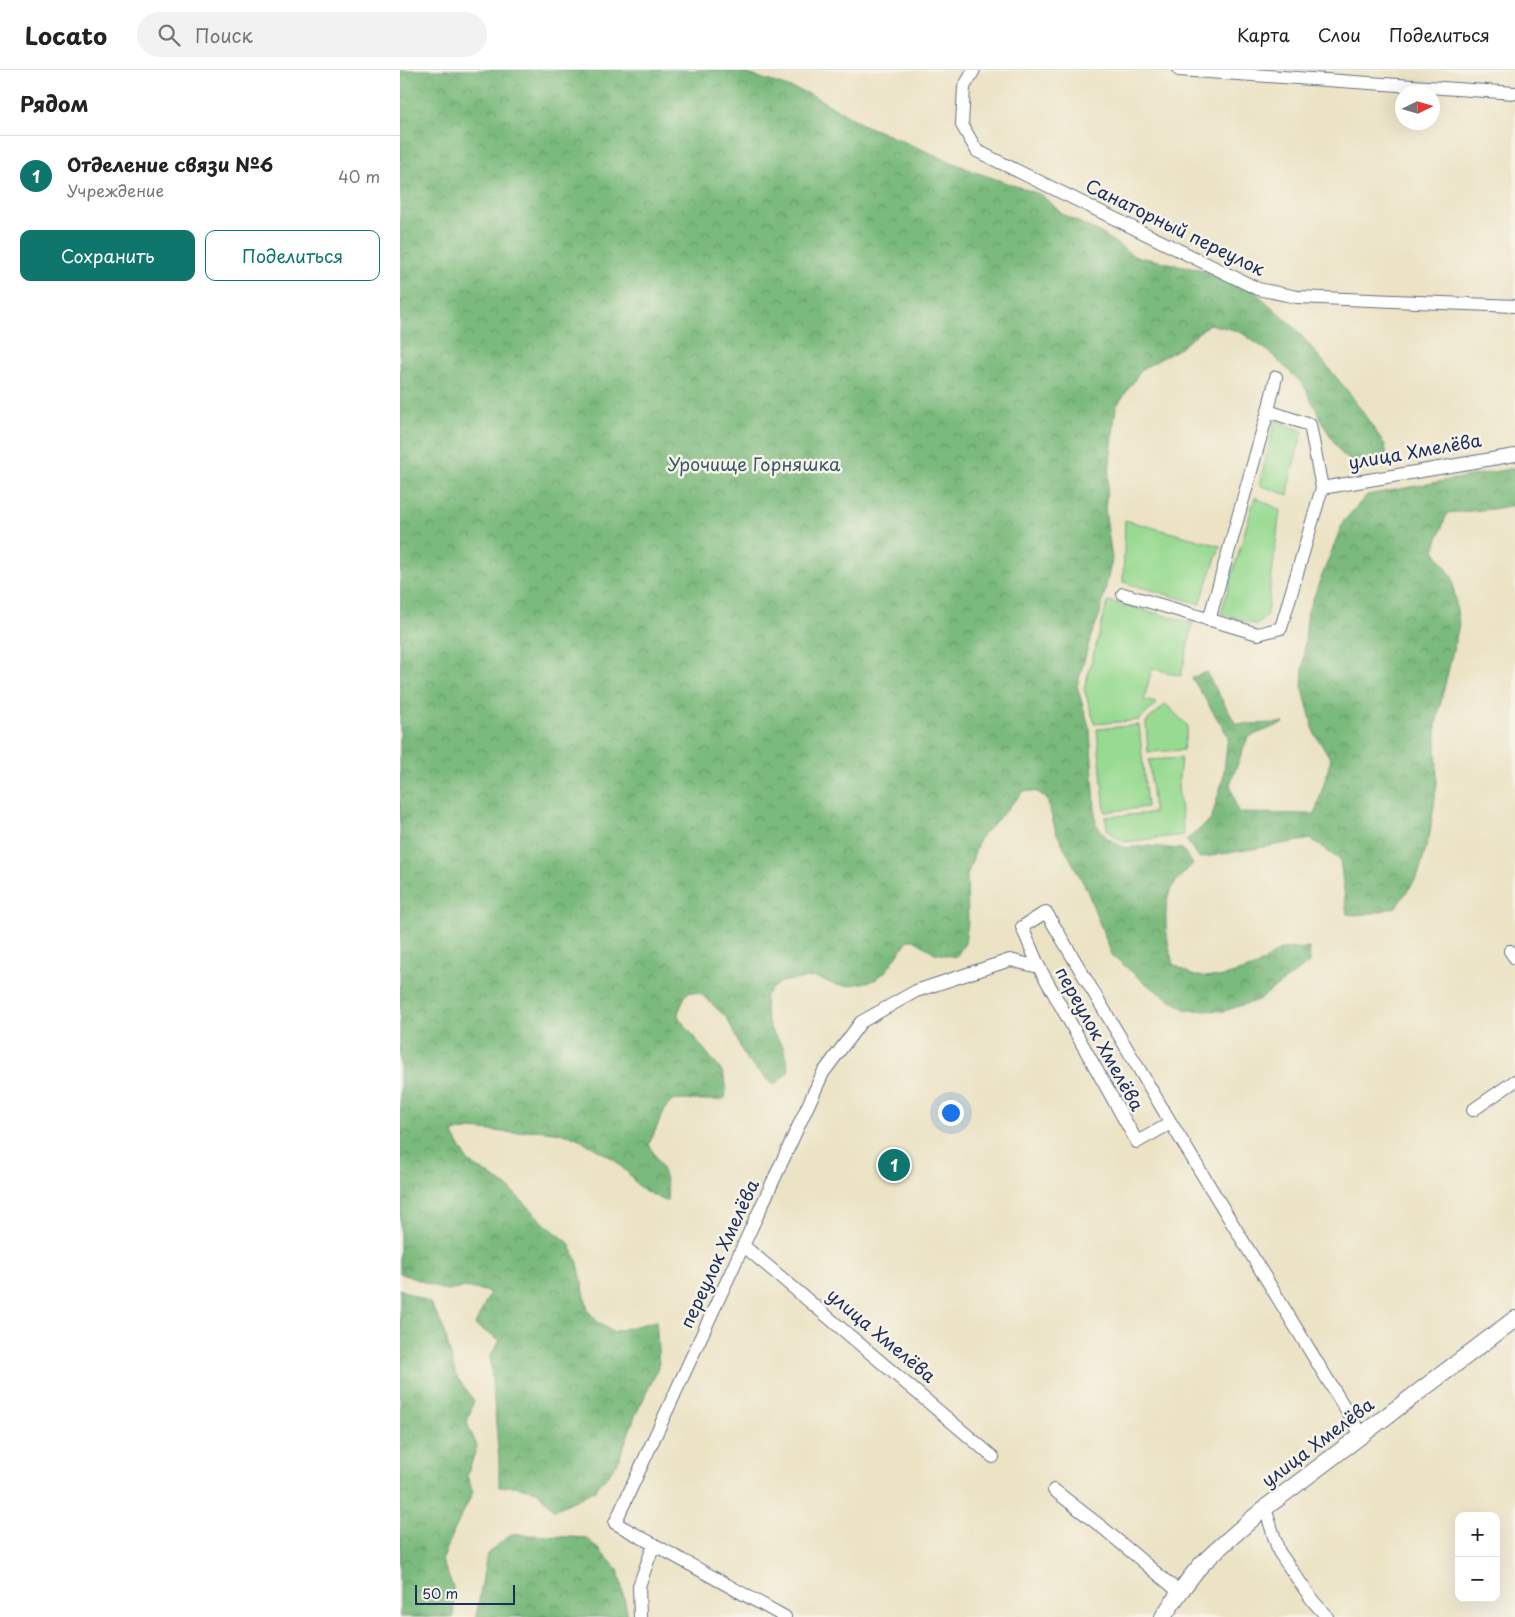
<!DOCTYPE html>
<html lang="ru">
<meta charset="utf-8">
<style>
body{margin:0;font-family:"Playpen Sans",sans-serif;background:#f2f2f2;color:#222}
.controls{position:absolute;right:15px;bottom:15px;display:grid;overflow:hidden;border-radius:10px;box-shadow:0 5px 20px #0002}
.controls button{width:45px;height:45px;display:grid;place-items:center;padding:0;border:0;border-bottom:1px solid #e0e0e0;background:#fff;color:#222;font:25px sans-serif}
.compass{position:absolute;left:995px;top:15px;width:45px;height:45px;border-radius:50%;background:#fff;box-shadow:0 5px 20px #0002;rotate:85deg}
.scale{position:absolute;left:15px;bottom:12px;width:100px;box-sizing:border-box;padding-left:5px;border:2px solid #1b2f5e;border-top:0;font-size:14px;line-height:18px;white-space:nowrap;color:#1b2f5e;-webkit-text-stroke:4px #f7f3e8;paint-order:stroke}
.you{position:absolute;left:550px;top:1042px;width:18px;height:18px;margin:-12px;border:4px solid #fff;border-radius:50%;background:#1a73e8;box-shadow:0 0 0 8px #1a73e833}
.badge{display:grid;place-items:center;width:32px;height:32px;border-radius:50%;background:#0f766e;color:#fff;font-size:16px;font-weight:700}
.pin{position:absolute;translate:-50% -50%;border:2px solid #fff;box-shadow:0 1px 5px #0006}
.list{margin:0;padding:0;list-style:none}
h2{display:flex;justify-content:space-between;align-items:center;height:65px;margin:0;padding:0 20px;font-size:21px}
h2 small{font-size:16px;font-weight:400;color:#767676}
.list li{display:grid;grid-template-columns:32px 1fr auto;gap:15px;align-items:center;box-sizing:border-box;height:80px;padding:0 20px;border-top:1px solid #e0e0e0}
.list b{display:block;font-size:19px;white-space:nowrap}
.list p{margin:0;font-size:16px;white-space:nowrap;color:#767676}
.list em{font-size:16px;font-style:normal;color:#767676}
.actions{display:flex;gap:10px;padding:15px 20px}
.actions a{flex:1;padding:11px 0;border:1px solid #0f766e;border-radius:10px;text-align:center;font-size:18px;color:#0f766e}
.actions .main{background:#0f766e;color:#fff}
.icon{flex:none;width:28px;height:28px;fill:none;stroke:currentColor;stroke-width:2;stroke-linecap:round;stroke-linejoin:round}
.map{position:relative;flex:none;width:1115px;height:1547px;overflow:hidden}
header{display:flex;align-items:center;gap:30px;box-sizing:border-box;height:70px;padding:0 25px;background:#fff;border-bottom:1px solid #e0e0e0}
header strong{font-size:24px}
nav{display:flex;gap:28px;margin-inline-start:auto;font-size:18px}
.search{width:350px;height:45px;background:#f2f2f2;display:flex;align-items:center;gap:12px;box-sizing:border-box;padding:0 18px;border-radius:28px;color:#767676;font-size:19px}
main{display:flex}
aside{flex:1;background:#fff}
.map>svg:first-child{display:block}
.grass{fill:#98da91;stroke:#5a8478}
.forest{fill:url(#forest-crowns);stroke:#4a746c}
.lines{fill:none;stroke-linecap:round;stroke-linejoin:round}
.minor-casing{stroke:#646e82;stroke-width:14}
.major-casing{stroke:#646e82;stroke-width:18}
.minor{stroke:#fff;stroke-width:12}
.major{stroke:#fff;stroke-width:16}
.labels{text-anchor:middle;stroke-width:5;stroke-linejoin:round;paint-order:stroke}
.street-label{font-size:18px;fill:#1b2f5e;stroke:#f7f3e8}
.park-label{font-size:18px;fill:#3a5a6b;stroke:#f7f3e8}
</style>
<header>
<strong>Locato</strong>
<div class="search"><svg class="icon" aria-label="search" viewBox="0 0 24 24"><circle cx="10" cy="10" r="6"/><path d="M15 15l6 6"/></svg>Поиск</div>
<nav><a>Карта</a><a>Слои</a><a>Поделиться</a></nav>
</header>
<main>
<aside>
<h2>Рядом<small></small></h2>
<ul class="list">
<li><span class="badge">1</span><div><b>Отделение связи №6</b><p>Учреждение</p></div><em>40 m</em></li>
</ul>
<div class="actions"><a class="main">Сохранить</a><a>Поделиться</a></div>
</aside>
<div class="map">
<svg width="1115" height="1547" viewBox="0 0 1115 1547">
<defs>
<pattern id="forest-crowns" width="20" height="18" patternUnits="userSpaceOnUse" patternTransform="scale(1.25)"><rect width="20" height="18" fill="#7aba7b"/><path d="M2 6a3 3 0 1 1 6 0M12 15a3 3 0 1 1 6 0" fill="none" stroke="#639868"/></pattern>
</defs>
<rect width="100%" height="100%" fill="#f7f3e8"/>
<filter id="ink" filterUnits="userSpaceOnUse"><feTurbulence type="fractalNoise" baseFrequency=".02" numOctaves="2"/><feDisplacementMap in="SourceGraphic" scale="10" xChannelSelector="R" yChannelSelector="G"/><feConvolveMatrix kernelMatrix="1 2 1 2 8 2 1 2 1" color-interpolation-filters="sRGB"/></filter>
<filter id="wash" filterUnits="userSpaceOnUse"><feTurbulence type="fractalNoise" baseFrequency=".0096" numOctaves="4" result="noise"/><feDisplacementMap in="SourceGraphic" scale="20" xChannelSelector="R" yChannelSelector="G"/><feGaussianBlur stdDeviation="1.12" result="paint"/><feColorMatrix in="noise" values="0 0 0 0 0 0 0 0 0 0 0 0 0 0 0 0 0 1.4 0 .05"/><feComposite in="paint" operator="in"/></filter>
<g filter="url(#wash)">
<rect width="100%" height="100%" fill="#ece3c5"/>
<path class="grass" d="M875 350 903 361 891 403 888 425 859 415Z
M855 427 880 440 867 545 857 555 821 543Z
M725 450 820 476 800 534 723 512Z
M708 531 793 553 781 606 752 598 744 630 757 633 739 650 695 654 684 619Z
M766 634 788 656 783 680 748 682 746 652Z
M739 655 747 737 705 742 697 659Z
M781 688 778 717 784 765 724 772 708 762 705 747 754 743 749 690Z"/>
<path class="forest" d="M0 0H340L348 4 410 24 462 54 575 102 642 125 662 144 701 163 734 186 803 200 853 220 895 258 951 325 985 375 987 386 976 396 960 399 941 383 925 357 903 314 868 281 839 261 809 254 780 278 742 299 716 337 705 439 712 489 700 544 691 566 677 616 690 660 696 754 707 768 725 778 747 776 782 779 793 794C787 800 773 813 770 821 762 845 767 870 773 894L794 906 821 907 855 897 881 879 909 878V893L858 930 824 941 786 940 745 913 712 885 686 818 656 762 647 729 638 722 624 721 579 769 567 806 568 852 565 873 556 887 535 883 514 870H508L486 901 475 910 447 916 436 915 415 907 380 912 372 918 365 927 366 943 371 960 383 976 389 999 387 1003 375 1014H371L346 989 327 948 300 923 289 922 285 926 278 943 279 948 323 1003 326 1015 325 1028 319 1030H282L272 1031 265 1039 249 1074C252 1081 256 1086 259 1093 265 1102 269 1119 267 1130H263L240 1118 228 1103 212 1088 175 1067 155 1062 134 1060 114 1063 72 1059 53 1062 54 1066 68 1091 108 1117 145 1154 169 1173 178 1193 188 1241 198 1252 212 1262 256 1251 257 1262 259 1297 235 1346 217 1394 195 1420 178 1429 154 1440 137 1421 114 1416 99 1417V1389L90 1286 100 1271 75 1255 90 1223 86 1221 64 1217 47 1221 0 1203Z
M1115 398V435L1092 439 1047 443 1034 480 1052 507 1059 555 1036 653 1037 713 1030 763 1018 806 996 837C980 841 964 847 947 844L940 790 911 769 799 788 786 770 811 750 823 709 828 666 792 608 806 602 836 654 884 653 848 667 830 714 838 743 915 744 931 689 915 665 902 616 907 544 943 452 967 425Z
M0 1219 30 1233 43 1257 56 1306 74 1330 67 1353 77 1376 67 1406 73 1422 54 1461 42 1491 53 1517 54 1547H0Z
M111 1464 187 1468 218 1499 228 1547H76L87 1484Z"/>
</g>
<g filter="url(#ink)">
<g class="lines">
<g class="minor-casing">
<path id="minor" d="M574 0 564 17 562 55 577 81 858 219 897 227 1115 236
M779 0 1115 23
M922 418 1115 385
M723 524 858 564 881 558 922 418 910 355 868 341 876 307
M809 550 868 341
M1110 881 1115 888
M1073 1040 1115 1011
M771 1053 646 842 622 857 639 897 737 1072 771 1053 962 1366
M344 1176 593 1387
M654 1420 703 1458 779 1522
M865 1438 879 1482 913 1531 927 1547
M240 1547 239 1516 254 1474
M385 1547 215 1453 423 1003 461 952 516 921 610 890 639 897"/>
</g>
<g class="major-casing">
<path id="major" d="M763 1547C775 1529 787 1510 802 1494 822 1474 844 1456 865 1438L1115 1249"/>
</g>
<use href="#minor" class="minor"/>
<use href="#major" class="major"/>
</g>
</g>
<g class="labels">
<g class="street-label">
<text transform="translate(775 158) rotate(26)" y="6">Санаторный переулок</text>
<text transform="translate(1015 382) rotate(-10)" y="6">улица Хмелёва</text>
<text transform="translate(699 969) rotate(61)" y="6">переулок Хмелёва</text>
<text transform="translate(320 1184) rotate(-65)" y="6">переулок Хмелёва</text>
<text transform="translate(481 1266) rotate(40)" y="6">улица Хмелёва</text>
<text transform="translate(918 1373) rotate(-37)" y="6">улица Хмелёва</text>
</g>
<g class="park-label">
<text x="354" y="401">Урочище Горняшка</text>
</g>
</g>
</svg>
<div class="controls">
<button>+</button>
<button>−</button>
</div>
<svg class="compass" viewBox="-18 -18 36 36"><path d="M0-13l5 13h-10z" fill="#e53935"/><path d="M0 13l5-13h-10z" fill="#767676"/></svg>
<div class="scale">50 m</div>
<div class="you"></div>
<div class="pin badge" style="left:494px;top:1095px">1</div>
</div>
</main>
